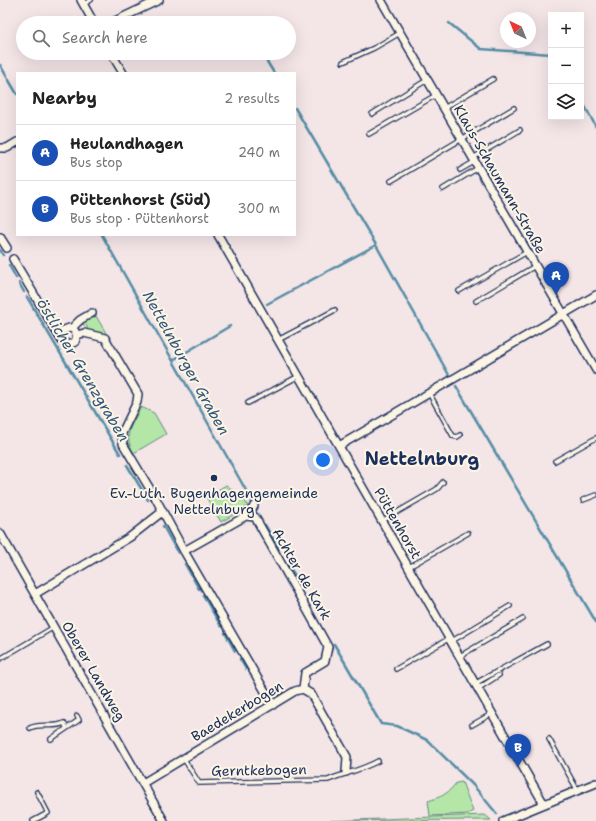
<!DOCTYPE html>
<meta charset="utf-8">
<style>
body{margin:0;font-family:"Shantell Sans",sans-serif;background:#f6f6f6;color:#222}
.controls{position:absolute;right:12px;top:12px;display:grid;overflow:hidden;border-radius:0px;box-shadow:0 4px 16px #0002}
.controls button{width:36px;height:36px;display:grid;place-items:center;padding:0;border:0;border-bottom:1px solid #e0e0e0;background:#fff;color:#222;font:20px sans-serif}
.compass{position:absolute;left:500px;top:12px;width:36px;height:36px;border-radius:50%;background:#fff;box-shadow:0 4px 16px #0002;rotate:317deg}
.you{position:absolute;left:323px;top:460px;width:14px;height:14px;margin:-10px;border:3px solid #fff;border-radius:50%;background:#1a73e8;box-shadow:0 0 0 6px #1a73e833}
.badge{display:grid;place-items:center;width:26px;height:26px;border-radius:50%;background:#1b2f5e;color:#fff;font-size:13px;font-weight:700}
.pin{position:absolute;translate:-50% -33px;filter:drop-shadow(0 1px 2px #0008)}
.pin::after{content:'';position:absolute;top:21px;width:14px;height:12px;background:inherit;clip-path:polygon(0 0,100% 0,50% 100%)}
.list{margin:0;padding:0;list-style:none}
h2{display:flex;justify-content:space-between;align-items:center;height:52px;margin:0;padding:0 16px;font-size:17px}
h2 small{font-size:13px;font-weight:400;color:#767676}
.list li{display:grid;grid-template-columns:26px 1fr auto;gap:12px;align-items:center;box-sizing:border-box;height:56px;padding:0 16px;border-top:1px solid #e0e0e0}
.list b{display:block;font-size:15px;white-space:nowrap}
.list p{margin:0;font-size:13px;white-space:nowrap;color:#767676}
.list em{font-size:13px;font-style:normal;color:#767676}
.icon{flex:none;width:22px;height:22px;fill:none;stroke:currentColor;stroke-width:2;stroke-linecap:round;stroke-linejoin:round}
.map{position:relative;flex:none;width:596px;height:821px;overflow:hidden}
.search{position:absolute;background:#fff;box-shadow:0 4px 16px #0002;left:16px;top:16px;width:280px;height:44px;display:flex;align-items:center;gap:10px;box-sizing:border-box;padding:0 14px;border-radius:22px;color:#767676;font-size:15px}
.panel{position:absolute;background:#fff;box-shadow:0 4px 16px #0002;left:16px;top:72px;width:280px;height:164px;border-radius:0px}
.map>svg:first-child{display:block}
.green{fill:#b3e6a7;stroke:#678a82}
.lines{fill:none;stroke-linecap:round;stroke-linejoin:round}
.stream{stroke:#558da5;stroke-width:2.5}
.service-casing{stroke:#1b2f5e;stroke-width:6}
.minor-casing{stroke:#1b2f5e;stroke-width:10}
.service{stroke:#fcf5e5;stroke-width:3.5}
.minor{stroke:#fcf5e5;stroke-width:7}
.poi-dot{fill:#1b2f5e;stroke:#fcf5e5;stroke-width:1.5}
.labels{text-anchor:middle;stroke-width:4;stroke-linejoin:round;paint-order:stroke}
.street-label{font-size:14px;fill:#1b2f5e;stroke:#fcf5e5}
.poi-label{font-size:14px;fill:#1b2f5e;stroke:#fcf5e5}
.water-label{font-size:15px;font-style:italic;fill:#33567c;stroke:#fcf5e5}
.district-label{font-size:18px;font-weight:bold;fill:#1b2f5e;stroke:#fcf5e5}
</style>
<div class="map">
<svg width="596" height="821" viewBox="0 0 596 821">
<rect width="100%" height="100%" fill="#f4e5e7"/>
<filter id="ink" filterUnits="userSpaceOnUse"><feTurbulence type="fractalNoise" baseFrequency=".025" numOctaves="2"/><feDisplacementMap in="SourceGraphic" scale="8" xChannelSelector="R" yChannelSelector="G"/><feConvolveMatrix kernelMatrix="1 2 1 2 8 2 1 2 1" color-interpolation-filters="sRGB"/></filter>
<g filter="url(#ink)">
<path class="green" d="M96 316 106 333 103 334 87 330V326L81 324Z
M141 407 154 413 166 434 134 453C122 434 132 425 141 407Z
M226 485 241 496 248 506 221 522 206 497Z
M462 782 473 811 468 814 430 816 428 801C441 797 448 794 456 783Z
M485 815 491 820 329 821Z"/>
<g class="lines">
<path class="stream" d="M449 23 481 49 551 54
M266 60 274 73
M0 65 17 94
M581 99 596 127
M102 235 252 501
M376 245 449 375
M0 250 3 255
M9 265 16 278
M19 283 24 292
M27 297 120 454
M267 304 376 245 295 108
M173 360 230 326
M456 386 596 622
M127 465 148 500
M265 525 279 549
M163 526 178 553
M185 564 199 589
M288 565 296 577
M203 595 221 626
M225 633 235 651
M334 644 381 724 397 726 427 740 473 785 497 814
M240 659 246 669"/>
<g class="service-casing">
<path id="service" d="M84 4 91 0
M343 62 374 48 400 33
M444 108 493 79
M372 114 427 80
M369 134 436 95
M473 158 520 130
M460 170 474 162
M391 181 514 108
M443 189 478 168
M459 291 527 252
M476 301 535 266
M278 340 335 310
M429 393 453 436 457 437 460 435
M248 403 299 376
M555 461 596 438
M583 500 596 495
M382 521 437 489 443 482
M409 567 468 533
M452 641 510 606
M460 656 523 619
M0 659 54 627
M396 669 450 638
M476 683 547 644
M479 688 499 675
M472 725 493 713
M30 728C41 722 53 729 64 723L66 727
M51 739 79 720 77 716
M549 739 578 791
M184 759 199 783 328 780C345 773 362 770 378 761
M33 821 48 813 37 792"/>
</g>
<g class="minor-casing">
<path id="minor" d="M81 0 94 23
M381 0 596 370
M111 23 159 0
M111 53 123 73
M1 148H7L17 142
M218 235 544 804
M0 237 7 248
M13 259 57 333
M69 328C76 329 78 335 75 342L68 345 62 341 57 333Z
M72 328 80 320 92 313
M77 335 84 333 105 338 138 394 137 402 122 433 123 444 156 499 184 551 246 516 255 517 328 647 325 661 305 673 303 689
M339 446 596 295
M249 515 254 506
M0 533 164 821
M184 551 273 705
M35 594 130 537 162 512
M143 783 295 691 303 689 311 694 347 757 346 772
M503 821 596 783"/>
</g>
<use href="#service" class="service"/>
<use href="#minor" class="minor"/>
</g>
</g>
<circle class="poi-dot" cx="214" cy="478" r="4"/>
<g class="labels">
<g class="street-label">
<text transform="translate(500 179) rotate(60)" y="5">Klaus-Schaumann-Straße</text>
<text transform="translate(398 523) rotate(60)" y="5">Püttenhorst</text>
<text transform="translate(302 574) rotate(60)" y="5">Achter de Kark</text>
<text transform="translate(94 671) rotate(60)" y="5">Oberer Landweg</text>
<text transform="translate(237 711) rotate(-31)" y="5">Baedekerbogen</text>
<text transform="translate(259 770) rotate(-1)" y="5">Gerntkebogen</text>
</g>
<g class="poi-label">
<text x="214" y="498">Ev.-Luth. Bugenhagengemeinde<tspan x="214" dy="16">Nettelnburg</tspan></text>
</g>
<g class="water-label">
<text transform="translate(186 363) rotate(61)" y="5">Nettelnburger Graben</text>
<text transform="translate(83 370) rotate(59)" y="5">östlicher Grenzgraben</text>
</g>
<g class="district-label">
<text x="422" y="465">Nettelnburg</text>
</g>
</g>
</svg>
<div class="controls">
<button>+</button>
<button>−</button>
<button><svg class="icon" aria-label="layers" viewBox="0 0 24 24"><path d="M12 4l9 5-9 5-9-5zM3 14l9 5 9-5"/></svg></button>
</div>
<svg class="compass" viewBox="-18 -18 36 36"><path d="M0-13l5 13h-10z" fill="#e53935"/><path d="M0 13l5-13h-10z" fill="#767676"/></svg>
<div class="you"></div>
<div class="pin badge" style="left:556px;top:295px;background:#1a4fb4">A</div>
<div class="pin badge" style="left:518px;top:767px;background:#1a4fb4">B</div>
<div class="search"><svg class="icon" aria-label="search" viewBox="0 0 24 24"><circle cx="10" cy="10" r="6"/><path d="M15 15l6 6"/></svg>Search here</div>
<section class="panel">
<h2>Nearby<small>2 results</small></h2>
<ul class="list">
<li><span class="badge" style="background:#1a4fb4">A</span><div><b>Heulandhagen</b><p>Bus stop</p></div><em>240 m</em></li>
<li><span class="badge" style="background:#1a4fb4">B</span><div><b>Püttenhorst (Süd)</b><p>Bus stop · Püttenhorst</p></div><em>300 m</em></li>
</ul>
</section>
</div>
